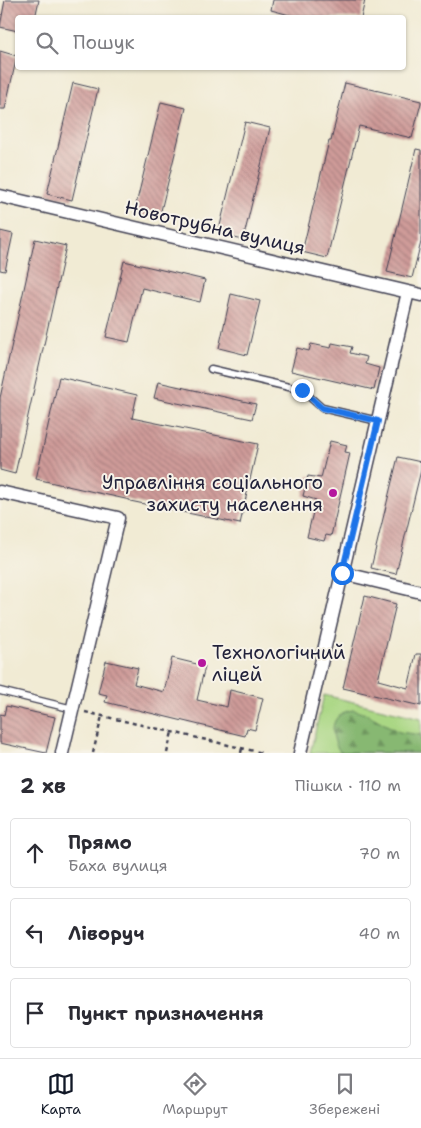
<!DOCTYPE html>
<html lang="uk">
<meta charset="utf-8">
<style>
body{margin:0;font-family:"Shantell Sans",sans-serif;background:#f7f7f7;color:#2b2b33}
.stop{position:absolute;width:15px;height:15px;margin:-11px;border:4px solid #1a73e8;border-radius:50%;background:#fff}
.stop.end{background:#1a73e8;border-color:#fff;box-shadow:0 1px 5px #0008}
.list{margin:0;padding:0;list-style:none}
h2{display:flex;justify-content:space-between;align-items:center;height:65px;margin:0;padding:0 20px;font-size:21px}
h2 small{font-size:16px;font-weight:400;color:#7c7c81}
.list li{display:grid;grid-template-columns:32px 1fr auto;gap:15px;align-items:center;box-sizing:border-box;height:70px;margin:0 10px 10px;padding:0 10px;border:1px solid #e1e1e2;border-radius:5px}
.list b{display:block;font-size:19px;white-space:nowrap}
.list p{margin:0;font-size:16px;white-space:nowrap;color:#7c7c81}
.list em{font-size:16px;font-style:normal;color:#7c7c81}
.icon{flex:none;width:28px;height:28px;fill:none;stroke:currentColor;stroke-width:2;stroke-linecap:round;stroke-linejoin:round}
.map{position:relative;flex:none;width:421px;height:753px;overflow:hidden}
.search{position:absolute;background:#fff;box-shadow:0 1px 4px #0004;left:15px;right:15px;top:15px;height:55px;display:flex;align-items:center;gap:12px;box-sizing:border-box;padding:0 18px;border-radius:5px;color:#7c7c81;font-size:19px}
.sheet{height:305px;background:#fff}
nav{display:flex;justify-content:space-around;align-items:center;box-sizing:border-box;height:70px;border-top:1px solid #e1e1e2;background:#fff;font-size:14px;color:#7c7c81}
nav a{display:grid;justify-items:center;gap:2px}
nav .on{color:#111827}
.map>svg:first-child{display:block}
.green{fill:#aad784;stroke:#667c60}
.forest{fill:url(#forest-firs);stroke:#546d56}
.building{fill:url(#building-back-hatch)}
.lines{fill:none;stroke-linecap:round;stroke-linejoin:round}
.service-casing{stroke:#414052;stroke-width:9}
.minor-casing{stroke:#414052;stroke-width:15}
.path{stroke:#414052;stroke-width:2.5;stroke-dasharray:4 4;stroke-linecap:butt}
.service{stroke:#fff;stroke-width:6}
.minor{stroke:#fff;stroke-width:12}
.route{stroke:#1a73e8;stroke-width:6}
.poi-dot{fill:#b5179e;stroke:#f7f3e8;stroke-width:2}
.labels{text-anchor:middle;stroke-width:4;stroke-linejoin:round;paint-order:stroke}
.street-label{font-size:19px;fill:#22223b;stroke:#f7f3e8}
.poi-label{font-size:19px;fill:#22223b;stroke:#f7f3e8;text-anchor:end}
</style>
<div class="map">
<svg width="421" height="753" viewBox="0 0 421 753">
<defs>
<pattern id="forest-firs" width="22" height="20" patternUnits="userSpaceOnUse" patternTransform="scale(1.25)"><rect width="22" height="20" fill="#87b872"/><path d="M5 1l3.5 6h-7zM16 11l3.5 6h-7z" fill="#6e955f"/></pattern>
<pattern id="building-back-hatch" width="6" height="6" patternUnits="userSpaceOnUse" patternTransform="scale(1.25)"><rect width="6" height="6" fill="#cf9b99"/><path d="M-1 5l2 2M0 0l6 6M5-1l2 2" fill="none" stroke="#a87e7e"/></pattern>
</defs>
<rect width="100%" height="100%" fill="#f7f3e8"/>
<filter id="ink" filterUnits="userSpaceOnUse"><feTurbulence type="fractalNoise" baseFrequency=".02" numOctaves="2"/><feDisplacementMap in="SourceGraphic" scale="10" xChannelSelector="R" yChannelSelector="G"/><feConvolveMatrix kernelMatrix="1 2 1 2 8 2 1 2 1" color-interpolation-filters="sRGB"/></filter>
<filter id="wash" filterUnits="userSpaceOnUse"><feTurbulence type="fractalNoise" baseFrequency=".0096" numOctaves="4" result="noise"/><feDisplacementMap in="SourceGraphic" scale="20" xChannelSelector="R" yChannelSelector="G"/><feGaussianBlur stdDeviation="1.12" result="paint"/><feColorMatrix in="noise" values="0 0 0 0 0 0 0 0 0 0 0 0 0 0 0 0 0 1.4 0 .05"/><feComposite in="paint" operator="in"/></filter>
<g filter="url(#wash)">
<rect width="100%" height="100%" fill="#f1ebd4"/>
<path class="green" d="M324 695 421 718V753H310Z"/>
<path class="forest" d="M354 710 367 714 399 732 421 735V753L340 752C329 735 329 712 354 710Z"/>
<g id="blocks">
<path class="building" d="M5 0H39L35 18H18V31L0 27Z
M273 0H365L361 18H301L271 10Z
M0 51 17 56 5 109H0Z
M73 83 98 89 72 200 47 194Z
M345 83 421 101V103L412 138 359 126 327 258 302 252 329 141H331Z
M161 102 186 108 159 219 134 213Z
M245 122 270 128 243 240 218 234Z
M416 149 421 150V242L412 278 387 272Z
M0 231 13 234 5 271 0 270Z
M35 239 66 246 15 474 0 470V398Z
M124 261 205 280 200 302 142 288 129 342 106 337Z
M231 294 260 301 247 355 219 348Z
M332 343 352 347 350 353 367 357 365 364 379 368 374 390 291 371 297 348 309 351 311 344 331 348Z
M59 377 137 395 132 418 258 444 240 524 130 501V500L36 479Z
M158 382 256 404 252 419 154 398Z
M330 441 347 445 345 452 350 453 331 536 326 535 324 541 307 537 316 500 303 496 308 476 321 478Z
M398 457 421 462V470L396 574 371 568Z
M365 596 396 604 378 680 408 688 416 654H421V706L343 688Z
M172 658 205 666 197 700 227 707 230 690 263 698 255 730 247 728 245 736 105 702 107 695 98 693 106 661 138 668 134 684 164 692Z
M6 706 55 717 46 753 0 743V714L4 715Z"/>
</g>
</g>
<g filter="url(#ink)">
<use href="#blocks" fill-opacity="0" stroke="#414052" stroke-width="1"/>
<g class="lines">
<g class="service-casing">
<path id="service" d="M211 369 302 390 322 408 378 421
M0 691 73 709"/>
</g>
<g class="minor-casing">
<path id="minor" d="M0 196 421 295
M0 492 118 518 62 753
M342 573 421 592
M300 753 408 292"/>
</g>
<path class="path" d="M85 712 263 753
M93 753 102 716
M167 753 172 732
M241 753 242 748"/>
<use href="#service" class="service"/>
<use href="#minor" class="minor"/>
</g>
</g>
<g class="lines" filter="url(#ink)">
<path class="route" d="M302 390 322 408 378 421 342 573"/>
</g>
<g class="poi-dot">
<circle cx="333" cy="493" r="5"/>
<circle cx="202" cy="663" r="5"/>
</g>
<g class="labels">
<g class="street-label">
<text transform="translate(215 227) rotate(13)" y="7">Новотрубна вулиця</text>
</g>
<g class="poi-label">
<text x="323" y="489">Управління соціального<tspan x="323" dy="22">захисту населення</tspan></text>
<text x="212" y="659" text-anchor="start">Технологічний<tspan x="212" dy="22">ліцей</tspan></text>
</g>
</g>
</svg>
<div class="stop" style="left:342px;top:573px"></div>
<div class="stop end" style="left:302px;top:390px"></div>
<div class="search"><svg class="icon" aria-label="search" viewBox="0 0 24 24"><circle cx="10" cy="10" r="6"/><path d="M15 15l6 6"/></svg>Пошук</div>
</div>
<section class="sheet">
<h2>2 хв<small>Пішки · 110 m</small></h2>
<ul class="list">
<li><svg class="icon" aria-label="ahead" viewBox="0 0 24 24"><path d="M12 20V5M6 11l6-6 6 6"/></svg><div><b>Прямо</b><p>Баха вулиця</p></div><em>70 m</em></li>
<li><svg class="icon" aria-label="left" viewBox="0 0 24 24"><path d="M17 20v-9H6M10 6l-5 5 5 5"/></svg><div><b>Ліворуч</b></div><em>40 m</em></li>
<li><svg class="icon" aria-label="arrive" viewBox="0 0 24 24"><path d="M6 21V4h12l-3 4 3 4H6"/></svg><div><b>Пункт призначення</b></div></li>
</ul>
</section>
<nav>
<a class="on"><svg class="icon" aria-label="map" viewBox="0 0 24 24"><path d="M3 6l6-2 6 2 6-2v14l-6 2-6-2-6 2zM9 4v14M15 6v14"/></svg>Карта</a>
<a><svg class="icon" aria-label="directions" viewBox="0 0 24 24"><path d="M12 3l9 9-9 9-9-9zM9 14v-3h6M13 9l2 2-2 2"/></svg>Маршрут</a>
<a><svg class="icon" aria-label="saved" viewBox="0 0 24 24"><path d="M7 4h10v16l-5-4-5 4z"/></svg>Збережені</a>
</nav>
